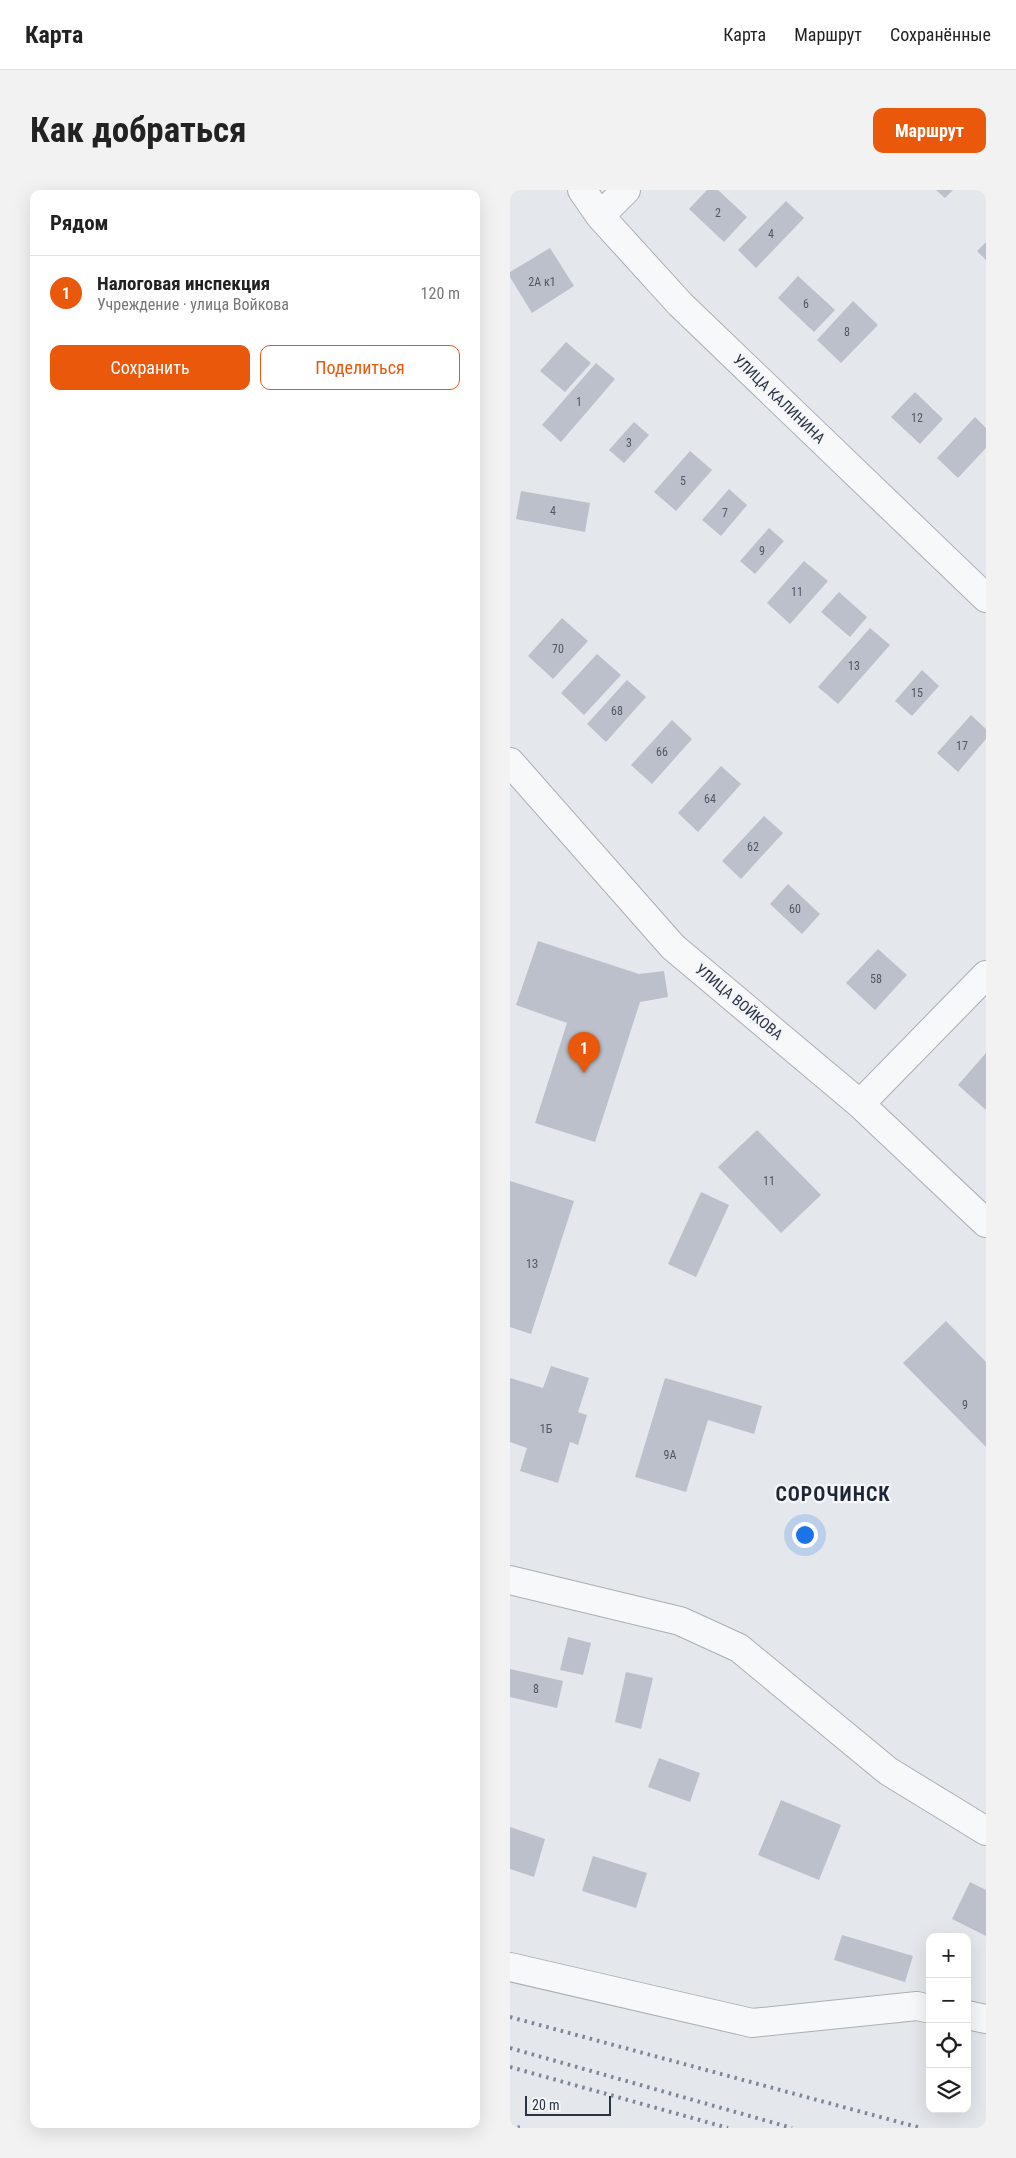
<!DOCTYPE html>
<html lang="ru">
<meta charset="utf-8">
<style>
body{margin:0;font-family:"Roboto Condensed",sans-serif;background:#f2f2f2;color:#222}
.controls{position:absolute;right:15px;bottom:15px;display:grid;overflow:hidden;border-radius:10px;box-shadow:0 5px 20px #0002}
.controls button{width:45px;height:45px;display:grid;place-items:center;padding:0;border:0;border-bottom:1px solid #e0e0e0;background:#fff;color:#222;font:25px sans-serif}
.scale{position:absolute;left:15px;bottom:12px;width:86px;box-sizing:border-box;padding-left:5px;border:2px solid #2b3445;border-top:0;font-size:14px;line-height:18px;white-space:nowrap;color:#2b3445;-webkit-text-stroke:4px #f4f6f9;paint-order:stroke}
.you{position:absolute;left:294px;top:1344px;width:18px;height:18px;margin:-12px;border:4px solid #fff;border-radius:50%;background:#1a73e8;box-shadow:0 0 0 8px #1a73e833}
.badge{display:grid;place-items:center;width:32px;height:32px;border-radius:50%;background:#ea580c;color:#fff;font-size:16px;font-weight:700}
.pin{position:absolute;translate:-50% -41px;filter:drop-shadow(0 1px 2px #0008)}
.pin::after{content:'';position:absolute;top:26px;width:18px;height:15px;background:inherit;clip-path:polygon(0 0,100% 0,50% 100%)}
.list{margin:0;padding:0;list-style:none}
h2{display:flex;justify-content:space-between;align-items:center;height:65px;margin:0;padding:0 20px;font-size:21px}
h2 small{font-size:16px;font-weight:400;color:#767676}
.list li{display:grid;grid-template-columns:32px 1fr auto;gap:15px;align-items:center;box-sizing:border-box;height:75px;padding:0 20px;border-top:1px solid #e0e0e0}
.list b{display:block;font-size:19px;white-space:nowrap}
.list p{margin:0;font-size:16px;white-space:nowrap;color:#767676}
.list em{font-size:16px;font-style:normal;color:#767676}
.actions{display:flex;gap:10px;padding:15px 20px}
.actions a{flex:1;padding:11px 0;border:1px solid #ea580c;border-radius:10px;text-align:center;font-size:18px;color:#ea580c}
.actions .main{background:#ea580c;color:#fff}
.icon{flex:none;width:28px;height:28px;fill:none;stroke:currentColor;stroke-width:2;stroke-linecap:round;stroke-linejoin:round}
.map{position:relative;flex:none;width:476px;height:1938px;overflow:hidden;border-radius:10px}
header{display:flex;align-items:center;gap:30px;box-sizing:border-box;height:70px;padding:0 25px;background:#fff;border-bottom:1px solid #e0e0e0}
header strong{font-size:24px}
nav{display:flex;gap:28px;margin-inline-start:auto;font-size:18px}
.intro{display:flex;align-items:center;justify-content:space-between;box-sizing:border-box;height:120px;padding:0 30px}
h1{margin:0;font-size:35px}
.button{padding:12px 22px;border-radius:10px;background:#ea580c;color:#fff;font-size:18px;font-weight:700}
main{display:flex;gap:30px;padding:0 30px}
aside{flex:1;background:#fff;border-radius:10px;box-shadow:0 5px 20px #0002}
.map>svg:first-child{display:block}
.building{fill:#bbc0ca}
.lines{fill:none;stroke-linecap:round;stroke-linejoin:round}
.minor-casing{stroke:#a9aeb7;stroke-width:30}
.minor{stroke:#f7f8fa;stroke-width:28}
.rail{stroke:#7d8696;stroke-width:4;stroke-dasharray:2.5 5;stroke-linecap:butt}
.labels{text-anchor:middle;stroke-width:4.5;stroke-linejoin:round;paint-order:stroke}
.number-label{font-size:12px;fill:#4f5766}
.street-label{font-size:15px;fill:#2b3445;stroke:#f4f6f9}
.district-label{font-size:20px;font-weight:bold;letter-spacing:1px;fill:#1d2536;stroke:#f4f6f9}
</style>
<header>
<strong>Карта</strong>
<nav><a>Карта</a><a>Маршрут</a><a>Сохранённые</a></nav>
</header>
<div class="intro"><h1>Как добраться</h1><a class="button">Маршрут</a></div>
<main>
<aside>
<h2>Рядом<small></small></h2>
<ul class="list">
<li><span class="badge">1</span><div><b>Налоговая инспекция</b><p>Учреждение · улица Войкова</p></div><em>120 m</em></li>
</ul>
<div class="actions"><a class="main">Сохранить</a><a>Поделиться</a></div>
</aside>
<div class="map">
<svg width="476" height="1938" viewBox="0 0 476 1938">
<rect width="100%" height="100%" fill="#e4e7ec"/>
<path class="building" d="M197 0H208L237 27 214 52 179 19Z
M426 0H443L435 8Z
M276 11 294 28 246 78 228 60Z
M476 52V70L467 61Z
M40 58 64 96 22 123 0 87V82Z
M288 86 325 120 304 142 268 108Z
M343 111 368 135 331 173 307 150Z
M56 152 81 173 55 202 30 181Z
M86 173 105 189 51 252 32 235Z
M405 202 433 229 410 254 381 227Z
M465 227 476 238V258L448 288 427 268Z
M124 232 139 245 114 273 99 260Z
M180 261 202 280 166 321 144 302Z
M219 299 237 315 211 346 192 330Z
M11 301 80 313 75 342 6 329Z
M259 338 274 351 245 384 230 371Z
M294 371 318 391 280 434 257 413Z
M329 402 357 427 340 447 311 422Z
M52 428 78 451 43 489 18 466Z
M360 438 380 455 328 514 308 497Z
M87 464 111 485 74 525 51 503Z
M412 480 429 496 402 526 385 511Z
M117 490 136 507 96 552 77 534Z
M461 525 476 539V549L448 582 427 563Z
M162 530 182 549 142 594 121 575Z
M211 576 231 594 188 642 168 623Z
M254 626 273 643 231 689 212 671Z
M278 694 310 724 292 744 260 714Z
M28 751 129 784 154 781 158 807 130 812 85 952 25 933 57 833 6 815Z
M368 759 397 785 365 820 336 793Z
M476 863V920L448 895Z
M247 940 311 1005 271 1043 208 977Z
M0 991 64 1011 21 1144 0 1137Z
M191 1002 219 1015 186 1087 158 1074Z
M436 1131 476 1172V1257L393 1173Z
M41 1176 79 1188 68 1222 77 1225 68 1255 60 1252 48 1293 10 1281 17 1258 0 1252V1188L33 1198Z
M155 1188 252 1216 244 1244 198 1230 176 1302 125 1287Z
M58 1447 81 1453 73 1485 50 1480Z
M0 1479 53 1491 47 1518 0 1507Z
M116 1482 143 1488 131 1539 105 1532Z
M149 1568 190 1583 180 1612 138 1597Z
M271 1610 331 1635 309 1690 248 1665Z
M0 1637 35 1649 24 1687 0 1679Z
M83 1666 137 1683 126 1718 72 1701Z
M460 1692 476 1700V1746L442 1729Z
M332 1745 403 1766 395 1792 324 1770Z"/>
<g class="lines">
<g class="minor-casing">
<path id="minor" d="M72 0 90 26 170 114 476 408
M90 26 116 0
M0 572 163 757 350 914 476 1033
M350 914 476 785
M0 1390 170 1431 229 1458 378 1581 476 1641
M0 1777 242 1833 407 1816 420 1819
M457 1825 476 1829"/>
</g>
<use href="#minor" class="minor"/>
<path class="rail" d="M0 1827 411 1938
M0 1858 282 1938
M0 1877 218 1938
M0 1936 12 1938"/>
</g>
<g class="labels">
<g class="number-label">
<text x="208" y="27">2</text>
<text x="261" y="48">4</text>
<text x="32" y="96">2А к1</text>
<text x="296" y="118">6</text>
<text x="337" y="146">8</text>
<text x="69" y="216">1</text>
<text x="407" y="232">12</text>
<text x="119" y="257">3</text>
<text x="173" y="295">5</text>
<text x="43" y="325">4</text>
<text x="215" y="327">7</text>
<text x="252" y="365">9</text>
<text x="287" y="406">11</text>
<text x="48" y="463">70</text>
<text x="344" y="480">13</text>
<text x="407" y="507">15</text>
<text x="107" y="525">68</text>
<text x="452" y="560">17</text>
<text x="152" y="566">66</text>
<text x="200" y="613">64</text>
<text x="243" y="661">62</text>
<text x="285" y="723">60</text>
<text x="366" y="793">58</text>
<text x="259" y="995">11</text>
<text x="22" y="1078">1З</text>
<text x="455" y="1219">9</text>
<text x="36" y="1243">1Б</text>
<text x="160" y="1269">9А</text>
<text x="26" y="1503">8</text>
</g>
<g class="street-label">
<text transform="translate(269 209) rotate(44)" y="5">УЛИЦА КАЛИНИНА</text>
<text transform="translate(229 812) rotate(40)" y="5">УЛИЦА ВОЙКОВА</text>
</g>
<g class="district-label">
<text x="323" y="1311">СОРОЧИНСК</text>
</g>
</g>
</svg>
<div class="controls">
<button>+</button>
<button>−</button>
<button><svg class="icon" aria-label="locate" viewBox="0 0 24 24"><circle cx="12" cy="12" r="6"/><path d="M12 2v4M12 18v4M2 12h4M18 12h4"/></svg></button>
<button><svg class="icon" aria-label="layers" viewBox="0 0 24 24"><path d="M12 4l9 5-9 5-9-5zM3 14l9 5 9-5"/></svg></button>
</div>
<div class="scale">20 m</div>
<div class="you"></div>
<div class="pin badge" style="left:74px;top:883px">1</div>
</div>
</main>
